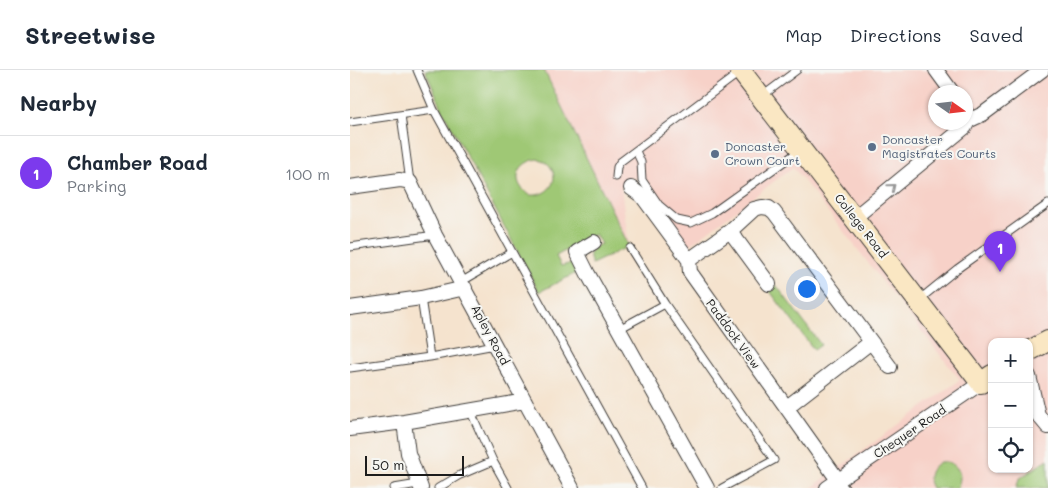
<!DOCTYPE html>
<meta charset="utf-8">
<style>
body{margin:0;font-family:Mali,sans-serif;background:#f2f2f3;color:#1f2937}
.controls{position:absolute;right:15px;bottom:15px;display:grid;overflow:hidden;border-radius:10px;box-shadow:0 1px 4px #0004}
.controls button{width:45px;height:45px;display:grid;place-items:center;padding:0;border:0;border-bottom:1px solid #e0e1e3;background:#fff;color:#1f2937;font:25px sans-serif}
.compass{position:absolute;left:578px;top:15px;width:45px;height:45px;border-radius:50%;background:#fff;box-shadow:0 1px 4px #0004;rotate:104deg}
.scale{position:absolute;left:15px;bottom:12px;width:99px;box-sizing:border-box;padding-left:5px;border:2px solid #1c1c1c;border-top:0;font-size:14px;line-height:18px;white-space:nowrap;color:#1c1c1c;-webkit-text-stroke:4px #f6f6f2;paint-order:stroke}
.you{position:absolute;left:456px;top:218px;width:18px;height:18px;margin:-12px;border:4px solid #fff;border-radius:50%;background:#1a73e8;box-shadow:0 0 0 8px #1a73e833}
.badge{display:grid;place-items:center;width:32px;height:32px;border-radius:50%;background:#7c3aed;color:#fff;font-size:16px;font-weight:700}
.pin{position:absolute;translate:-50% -41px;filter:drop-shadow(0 1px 2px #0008)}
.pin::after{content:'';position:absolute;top:26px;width:18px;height:15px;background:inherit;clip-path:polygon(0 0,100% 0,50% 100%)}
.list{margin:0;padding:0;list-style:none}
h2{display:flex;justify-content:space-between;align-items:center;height:65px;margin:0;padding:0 20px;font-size:21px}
h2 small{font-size:16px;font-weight:400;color:#747a83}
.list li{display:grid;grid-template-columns:32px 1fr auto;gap:15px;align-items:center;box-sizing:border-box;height:75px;padding:0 20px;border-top:1px solid #e0e1e3}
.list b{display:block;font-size:19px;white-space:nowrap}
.list p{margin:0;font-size:16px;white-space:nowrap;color:#747a83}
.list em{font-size:16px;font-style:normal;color:#747a83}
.icon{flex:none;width:28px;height:28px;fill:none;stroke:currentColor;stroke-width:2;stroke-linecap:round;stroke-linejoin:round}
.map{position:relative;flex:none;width:698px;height:418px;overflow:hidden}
header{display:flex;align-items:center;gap:30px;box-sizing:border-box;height:70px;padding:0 25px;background:#fff;border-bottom:1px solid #e0e1e3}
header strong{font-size:24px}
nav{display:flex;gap:28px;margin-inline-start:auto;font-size:18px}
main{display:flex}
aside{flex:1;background:#fff}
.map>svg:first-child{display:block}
.built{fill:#f7d1c8;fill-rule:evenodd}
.green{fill:#9fc874;stroke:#5e7248;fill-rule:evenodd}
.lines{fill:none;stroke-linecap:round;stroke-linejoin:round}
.lane-casing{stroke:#3d3a37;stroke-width:9}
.street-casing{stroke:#3d3a37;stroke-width:16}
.secondary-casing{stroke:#3d3a37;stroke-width:22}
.lane{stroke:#fff;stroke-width:7}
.street{stroke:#fff;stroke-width:14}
.secondary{stroke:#fae7c3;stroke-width:20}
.oneway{stroke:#999}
.service-dot{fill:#5c6f8a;stroke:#f6f6f2;stroke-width:2}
.labels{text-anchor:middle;stroke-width:4;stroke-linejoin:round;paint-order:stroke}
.service-label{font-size:12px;fill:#4e5e75;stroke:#f6f6f2;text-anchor:start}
.street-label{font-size:12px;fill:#1c1c1c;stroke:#f6f6f2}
</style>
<header>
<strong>Streetwise</strong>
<nav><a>Map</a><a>Directions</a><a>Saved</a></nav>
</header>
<main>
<aside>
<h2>Nearby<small></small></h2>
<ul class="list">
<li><span class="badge">1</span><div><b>Chamber Road</b><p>Parking</p></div><em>100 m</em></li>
</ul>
</aside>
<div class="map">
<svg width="698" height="418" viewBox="0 0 698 418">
<rect width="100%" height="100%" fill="#f6f6f2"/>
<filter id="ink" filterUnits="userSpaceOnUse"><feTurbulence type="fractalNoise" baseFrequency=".02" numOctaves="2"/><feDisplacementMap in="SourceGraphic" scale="10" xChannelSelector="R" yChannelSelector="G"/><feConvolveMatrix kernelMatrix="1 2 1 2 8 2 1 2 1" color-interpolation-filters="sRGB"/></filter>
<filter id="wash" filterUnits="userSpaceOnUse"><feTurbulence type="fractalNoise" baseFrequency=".0096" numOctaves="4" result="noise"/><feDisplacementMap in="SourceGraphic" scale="20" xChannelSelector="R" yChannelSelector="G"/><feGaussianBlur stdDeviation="1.12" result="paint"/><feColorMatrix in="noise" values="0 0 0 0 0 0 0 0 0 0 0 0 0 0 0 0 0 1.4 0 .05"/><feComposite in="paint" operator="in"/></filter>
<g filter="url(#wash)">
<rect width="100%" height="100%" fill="#f5e3ce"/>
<path class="built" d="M194 0H698V418H461L610 310 443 97 339 176 286 107 271 118 279 176ZM586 22H616V52H586ZM642 272H679V399H642Z"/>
<path class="green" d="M75 0H194L279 176 242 194C237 184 241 178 251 174L245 164 206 186 211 196 222 193 227 196 230 201 189 222 94 43ZM190 89C193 91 198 93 200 96 211 111 197 127 180 125 159 113 167 90 190 89Z
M426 215 471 275 464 280 419 220Z
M698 389V418H666L669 409Z
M590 392C606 390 615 404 607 418H582C576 408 579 398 590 392Z"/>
</g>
<g filter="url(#ink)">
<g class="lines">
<g class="lane-casing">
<path id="lane" d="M67 0 84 40 292 418
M411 27 447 0
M51 45 60 112
M0 52 84 40
M286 81 291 92 292 110 309 135 327 150 341 153 362 143 449 81
M266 107 267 97 270 92 389 3
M0 177 85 165
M280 178 315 234 424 390 372 418
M111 212 162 182
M71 228 80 287
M570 229 607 199 698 134
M269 259 315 234
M0 298 80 287 145 275
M120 340 143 391 158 418
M488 410 495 418
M44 418 68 414
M88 418 110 405 143 391"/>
</g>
<g class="street-casing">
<path id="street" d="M586 0 602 22
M618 51 633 44 692 0
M0 117 50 110 60 112 85 165 222 418
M281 118 292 126 339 190 340 202 488 410
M504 148 615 57 618 51 616 42
M380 161 419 214
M244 172 227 182 238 204 357 418
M339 190 380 161 404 139 412 137 419 138 424 142 540 297
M0 238 71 228 115 218
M679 306 688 345 698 357
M437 337 521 272
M54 352 58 383 71 418
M0 359 54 352 175 331
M477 418 631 313"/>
</g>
<g class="secondary-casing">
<path id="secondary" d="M390 0 631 313 642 305
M679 281 698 271"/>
</g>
<use href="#lane" class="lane"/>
<use href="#street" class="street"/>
<use href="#secondary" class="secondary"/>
</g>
<defs><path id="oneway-chevron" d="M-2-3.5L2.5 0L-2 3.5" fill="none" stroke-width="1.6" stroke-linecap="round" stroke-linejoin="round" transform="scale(1.25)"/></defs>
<use class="oneway" href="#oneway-chevron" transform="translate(542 117) rotate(-39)"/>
</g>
<g class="service-dot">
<circle cx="522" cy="77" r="5"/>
<circle cx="365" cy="84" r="5"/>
</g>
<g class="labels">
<g class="service-label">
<text x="532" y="74">Doncaster<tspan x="532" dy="14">Magistrates Courts</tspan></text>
<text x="375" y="81">Doncaster<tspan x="375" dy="14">Crown Court</tspan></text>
</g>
<g class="street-label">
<text transform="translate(511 156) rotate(52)" y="4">College Road</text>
<text transform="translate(383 264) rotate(54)" y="4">Paddock View</text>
<text transform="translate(140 265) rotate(62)" y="4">Apley Road</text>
<text transform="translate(560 362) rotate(-34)" y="4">Chequer Road</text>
</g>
</g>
</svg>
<div class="controls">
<button>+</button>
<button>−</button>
<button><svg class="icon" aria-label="locate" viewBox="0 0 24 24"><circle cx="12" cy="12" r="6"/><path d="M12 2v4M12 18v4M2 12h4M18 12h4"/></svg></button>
</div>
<svg class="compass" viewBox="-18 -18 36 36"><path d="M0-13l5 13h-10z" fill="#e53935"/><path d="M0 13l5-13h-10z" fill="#747a83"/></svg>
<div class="scale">50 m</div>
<div class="you"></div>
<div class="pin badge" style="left:650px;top:202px">1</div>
</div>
</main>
